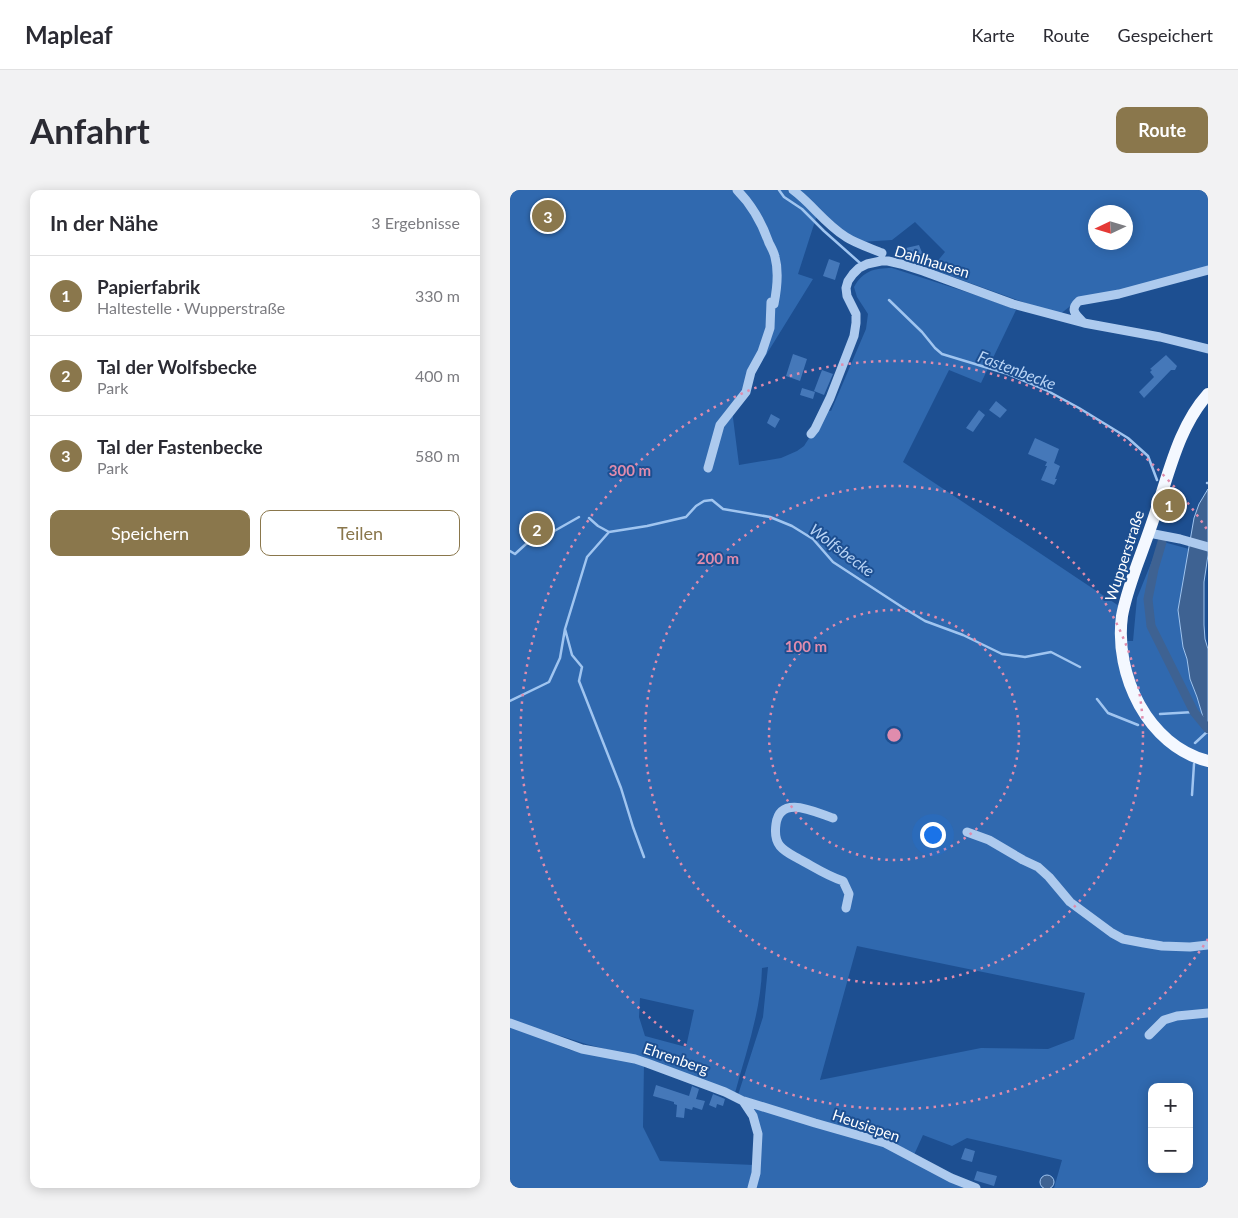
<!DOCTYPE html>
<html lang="de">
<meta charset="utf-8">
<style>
body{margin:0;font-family:Lato,sans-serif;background:#f2f2f3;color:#2b2b33}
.controls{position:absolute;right:15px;bottom:15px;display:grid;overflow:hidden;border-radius:10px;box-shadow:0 2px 12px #0003}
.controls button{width:45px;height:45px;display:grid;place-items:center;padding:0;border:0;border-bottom:1px solid #e1e1e2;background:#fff;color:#2b2b33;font:25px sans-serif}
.compass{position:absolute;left:578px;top:15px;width:45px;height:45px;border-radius:50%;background:#fff;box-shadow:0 2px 12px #0003;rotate:266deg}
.you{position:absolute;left:422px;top:644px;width:18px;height:18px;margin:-12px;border:4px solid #fff;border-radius:50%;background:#1a73e8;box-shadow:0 0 0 8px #1a73e833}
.badge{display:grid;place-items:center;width:32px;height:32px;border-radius:50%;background:#8a774c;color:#fff;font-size:16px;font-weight:700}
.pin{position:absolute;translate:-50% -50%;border:2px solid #fff;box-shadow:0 1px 5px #0006}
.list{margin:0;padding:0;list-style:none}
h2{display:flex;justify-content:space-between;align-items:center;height:65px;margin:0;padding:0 20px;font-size:21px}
h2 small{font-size:16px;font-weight:400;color:#7c7c81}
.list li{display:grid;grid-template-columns:32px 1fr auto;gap:15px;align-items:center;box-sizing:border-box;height:80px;padding:0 20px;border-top:1px solid #e1e1e2}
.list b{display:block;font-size:19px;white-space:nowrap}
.list p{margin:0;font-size:16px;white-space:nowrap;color:#7c7c81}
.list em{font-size:16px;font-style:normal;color:#7c7c81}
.actions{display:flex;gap:10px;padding:15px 20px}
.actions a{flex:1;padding:11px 0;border:1px solid #8a774c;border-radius:10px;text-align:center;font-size:18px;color:#8a774c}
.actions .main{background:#8a774c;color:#fff}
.map{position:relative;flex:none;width:698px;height:998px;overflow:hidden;border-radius:10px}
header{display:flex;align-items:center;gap:30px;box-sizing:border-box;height:70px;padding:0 25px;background:#fff;border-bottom:1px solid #e1e1e2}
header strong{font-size:24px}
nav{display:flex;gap:28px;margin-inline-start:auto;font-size:18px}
.intro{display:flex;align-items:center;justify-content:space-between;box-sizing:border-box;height:120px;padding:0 30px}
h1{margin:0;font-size:35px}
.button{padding:12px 22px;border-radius:10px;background:#8a774c;color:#fff;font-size:18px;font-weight:700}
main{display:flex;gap:30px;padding:0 30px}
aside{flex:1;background:#fff;border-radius:10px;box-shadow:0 2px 12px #0003}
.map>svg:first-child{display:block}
.green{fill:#3069af;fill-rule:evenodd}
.water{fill:#3e6292;stroke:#a0c5f0}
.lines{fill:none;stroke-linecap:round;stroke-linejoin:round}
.stream{stroke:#a0c5f0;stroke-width:2.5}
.canal{stroke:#3e6292;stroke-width:9}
.building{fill:#4578b9}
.minor{stroke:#adcaee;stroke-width:9}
.major{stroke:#f4f8ff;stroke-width:12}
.ring{fill:none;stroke:#e08cad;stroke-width:2.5;stroke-dasharray:2.5 5}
.labels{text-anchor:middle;stroke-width:4;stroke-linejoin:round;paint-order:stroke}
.street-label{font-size:15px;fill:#fff;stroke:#1d4f91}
.water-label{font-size:16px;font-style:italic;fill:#b9d4f5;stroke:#1d4f91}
.centre{fill:#e08cad;stroke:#1d4f91;stroke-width:2.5}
.ring-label{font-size:15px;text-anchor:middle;font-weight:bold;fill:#e08cad;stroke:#1d4f91;stroke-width:4;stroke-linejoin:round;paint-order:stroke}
</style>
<header>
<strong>Mapleaf</strong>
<nav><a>Karte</a><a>Route</a><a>Gespeichert</a></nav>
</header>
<div class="intro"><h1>Anfahrt</h1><a class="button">Route</a></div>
<main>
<aside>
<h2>In der Nähe<small>3 Ergebnisse</small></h2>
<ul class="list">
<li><span class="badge">1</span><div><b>Papierfabrik</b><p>Haltestelle · Wupperstraße</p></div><em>330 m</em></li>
<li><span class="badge">2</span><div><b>Tal der Wolfsbecke</b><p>Park</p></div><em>400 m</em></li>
<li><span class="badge">3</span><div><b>Tal der Fastenbecke</b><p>Park</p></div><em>580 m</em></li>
</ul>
<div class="actions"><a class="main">Speichern</a><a>Teilen</a></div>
</aside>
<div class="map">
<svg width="698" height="998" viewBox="0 0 698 998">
<rect width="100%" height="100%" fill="#1d4f91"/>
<path class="green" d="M0 0H698V79L568 110 549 125 421 79 435 62 405 32 382 50 350 52 307 25 288 84 303 89 222 220 229 275 271 268 287 261 294 256 317 220 321 221 356 139 358 124 347 107 344 97C353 81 364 78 382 78L475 108 506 120 471 193 439 180 393 272 609 416 607 451H623L627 408 650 351 679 359 668 420 673 457 677 469 680 489 687 507 698 544V998H544L552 970 457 948 442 956 413 945 403 967 469 998H245L246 940 228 905 253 827 258 777 252 778C251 821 236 862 225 903L134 869 76 854 29 839 23 845 60 860 107 868 134 873 133 937 150 971 244 975 238 998H0ZM586 22H616V52H586ZM347 756 575 803 564 849 538 859 471 858 310 890ZM130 808 184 820 176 857 135 846 129 827ZM642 897H679V979H642Z"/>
<path class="water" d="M698 299V365L694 392V435L695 449 698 459V544L687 507 680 489 677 469 673 457 668 420 684 328 689 314Z
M530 992a7 7 0 1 1 14 0a7 7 0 1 1-14 0Z"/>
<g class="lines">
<path class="stream" d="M269 0 274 7 292 19 314 41 350 73
M379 110 412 142 425 158 432 164 498 184 536 200 569 218 618 248 638 266 647 290
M697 293H698
M79 328 88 336 99 342 137 336 176 327 186 316 194 311 202 310 213 319 260 327 282 336 303 349 323 372 392 417 415 431 453 445 492 464 515 467 541 462 570 477
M0 361 5 364 16 354 39 344 69 327
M55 439 62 465 72 477 69 491 111 598 123 637 134 667
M587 509 598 523 628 535
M0 511 39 492 50 468 55 439 77 367 99 342
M650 524 684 522
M685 553 698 541
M682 605 684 574"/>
<path class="canal" d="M652 352 644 379 638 409 641 436 684 522 698 539"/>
</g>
<path class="building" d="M409 55 413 65 399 69 396 58Z
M319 69 330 73 325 90 313 86Z
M283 164 297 169 290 191 276 186Z
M656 165 667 176 665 180H661L634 208 629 202 644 187 640 182 642 180 640 179Z
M312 180 323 184 314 205 304 201Z
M292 198 305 202 303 209 290 205Z
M486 211 497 220 490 228 479 220Z
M469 220 475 225 463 242 456 238Z
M261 224 270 229 265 238 257 233Z
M525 248 549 259 544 273 550 276 545 289H547L544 295 531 290 537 276H535L537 272 518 264Z
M146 895 179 906 182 896 189 899 186 909 195 911 192 920 183 917 182 920 175 918 174 928 166 927 167 915 164 914V912L143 906Z
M203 904 215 909 213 916 207 914 206 918 199 915Z
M455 958 465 961 462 972 451 969Z
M467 981 487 986 484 996 464 990Z"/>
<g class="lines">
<path class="minor" d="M227 0C242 15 252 33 259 53 261 57 264 62 265 67 269 82 267 99 264 114L261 116
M283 0C302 14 315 34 336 47 345 53 360 58 372 63
M574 133C566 125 559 120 569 111L609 104 698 80
M301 244 305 239 320 208 344 146 346 133V124L337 106 336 98 338 91 343 84 349 78 357 74 371 71H378L391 74 413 81 503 114 574 133 650 147 698 159
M198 278 210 235 236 202 241 182 252 162 260 138 261 112
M639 343 670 349 698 357
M323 628C305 622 270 604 266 634 265 641 265 650 270 656 275 662 282 665 289 669 304 677 317 686 333 691L339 704 336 718
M457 642 479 650 513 670 528 677 539 687 560 712 602 743 613 749 634 753 652 756 680 757 698 755
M0 833 72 859 125 869 137 873 215 902 233 911 243 926 248 944 246 983 242 998
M639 845 654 830 667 826 698 823
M234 911 305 933 375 953 441 988 466 998"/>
<path class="major" d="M698 204C670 235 660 279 647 318 641 337 634 356 627 375 621 392 615 409 612 426 604 485 638 556 698 571"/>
</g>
<g class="ring">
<circle cx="384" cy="545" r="125"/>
<circle cx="384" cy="545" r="249"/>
<path d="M698 749A374 374 0 1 1 698 341"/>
</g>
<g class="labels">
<g class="street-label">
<text transform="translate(422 72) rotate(17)" y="5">Dahlhausen</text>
<text transform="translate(615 366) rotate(-72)" y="5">Wupperstraße</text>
<text transform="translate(166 869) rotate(19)" y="5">Ehrenberg</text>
<text transform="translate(356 936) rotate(19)" y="5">Heusiepen</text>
</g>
<g class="water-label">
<text transform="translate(507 180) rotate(21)" y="6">Fastenbecke</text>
<text transform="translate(332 360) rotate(37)" y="6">Wolfsbecke</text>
</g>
</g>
<circle cx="384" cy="545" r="8" class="centre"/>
<g class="ring-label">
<text x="120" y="286">300 m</text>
<text x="208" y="374">200 m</text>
<text x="296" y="462">100 m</text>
</g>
</svg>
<div class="controls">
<button>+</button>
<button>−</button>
</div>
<svg class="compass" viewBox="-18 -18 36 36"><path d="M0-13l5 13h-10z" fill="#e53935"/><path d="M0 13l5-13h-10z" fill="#7c7c81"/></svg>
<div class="you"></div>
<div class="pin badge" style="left:659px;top:315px">1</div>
<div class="pin badge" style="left:27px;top:339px">2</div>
<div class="pin badge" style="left:38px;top:26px">3</div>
</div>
</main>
